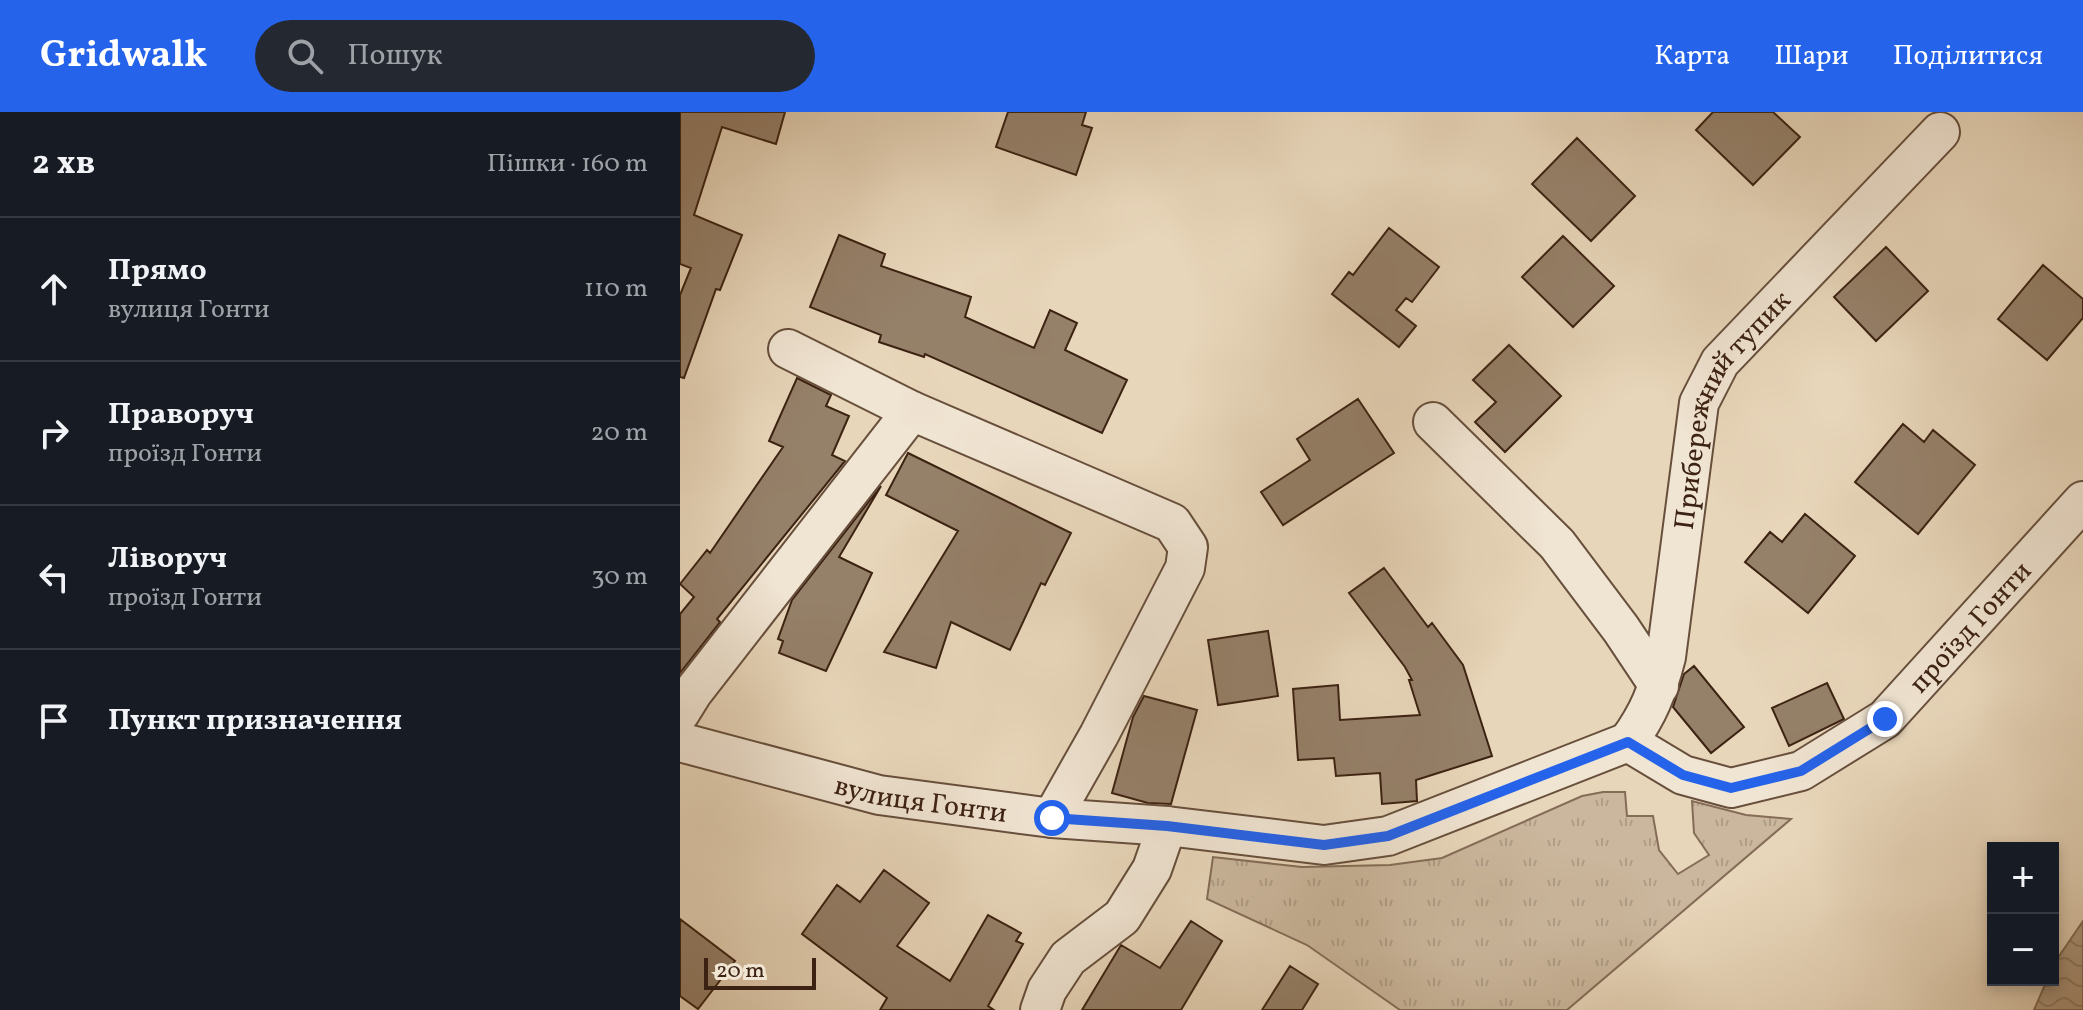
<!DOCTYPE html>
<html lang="uk">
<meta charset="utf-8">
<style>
body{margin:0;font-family:Vollkorn,serif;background:#242831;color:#f1f3f6}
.controls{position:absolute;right:24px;bottom:24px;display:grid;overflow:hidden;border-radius:0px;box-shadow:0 4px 12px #0003}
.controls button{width:72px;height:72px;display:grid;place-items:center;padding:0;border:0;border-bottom:2px solid #363941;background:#171b24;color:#f1f3f6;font:40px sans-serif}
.scale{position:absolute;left:24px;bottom:20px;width:112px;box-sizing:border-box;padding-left:8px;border:4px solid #3c2212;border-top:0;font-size:22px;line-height:28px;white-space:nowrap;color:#3c2212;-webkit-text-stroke:6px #f0e4d2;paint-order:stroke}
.stop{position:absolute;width:24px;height:24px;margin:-18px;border:6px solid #2563eb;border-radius:50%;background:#fff}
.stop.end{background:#2563eb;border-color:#fff;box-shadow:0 2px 8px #0008}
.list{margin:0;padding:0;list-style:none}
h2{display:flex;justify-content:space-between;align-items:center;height:104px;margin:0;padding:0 32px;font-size:34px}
h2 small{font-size:26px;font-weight:400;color:#9ea1a6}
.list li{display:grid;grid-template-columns:52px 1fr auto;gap:24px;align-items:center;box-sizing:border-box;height:144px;padding:0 32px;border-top:2px solid #363941}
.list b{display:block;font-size:30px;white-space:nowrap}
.list p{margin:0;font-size:26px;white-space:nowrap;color:#9ea1a6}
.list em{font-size:26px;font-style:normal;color:#9ea1a6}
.icon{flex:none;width:44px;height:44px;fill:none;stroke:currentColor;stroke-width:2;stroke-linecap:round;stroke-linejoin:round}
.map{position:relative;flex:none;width:1403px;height:898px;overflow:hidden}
header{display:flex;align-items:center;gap:48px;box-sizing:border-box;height:112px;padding:0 40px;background:#2563eb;color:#fff}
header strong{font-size:38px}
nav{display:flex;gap:44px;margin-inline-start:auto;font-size:28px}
.search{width:560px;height:72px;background:#242831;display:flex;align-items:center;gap:20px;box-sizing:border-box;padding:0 28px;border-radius:44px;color:#9ea1a6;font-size:30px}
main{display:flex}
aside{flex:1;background:#171b24}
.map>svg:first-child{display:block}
.grass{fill:url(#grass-tufts);stroke:#846c58;stroke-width:2}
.water{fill:url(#water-waves);stroke:#806955;stroke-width:2}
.building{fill:#958069;stroke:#3c2212;stroke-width:2}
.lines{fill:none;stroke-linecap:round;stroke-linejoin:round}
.minor-casing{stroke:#674f3c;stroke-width:42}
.minor{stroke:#f0e4d2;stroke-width:38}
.route{stroke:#2563eb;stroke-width:10}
.labels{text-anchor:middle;stroke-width:6;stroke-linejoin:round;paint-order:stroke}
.street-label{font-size:28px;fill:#3c2212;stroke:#f0e4d2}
</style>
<header>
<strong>Gridwalk</strong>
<div class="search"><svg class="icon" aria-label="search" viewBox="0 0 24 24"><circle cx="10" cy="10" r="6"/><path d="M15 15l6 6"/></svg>Пошук</div>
<nav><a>Карта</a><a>Шари</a><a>Поділитися</a></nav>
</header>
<main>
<aside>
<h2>2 хв<small>Пішки · 160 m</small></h2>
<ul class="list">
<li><svg class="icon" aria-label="ahead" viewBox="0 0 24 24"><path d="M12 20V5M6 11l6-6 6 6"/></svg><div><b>Прямо</b><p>вулиця Гонти</p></div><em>110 m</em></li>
<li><svg class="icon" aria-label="right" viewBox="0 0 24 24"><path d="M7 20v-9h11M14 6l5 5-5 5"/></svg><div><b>Праворуч</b><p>проїзд Гонти</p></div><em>20 m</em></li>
<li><svg class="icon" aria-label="left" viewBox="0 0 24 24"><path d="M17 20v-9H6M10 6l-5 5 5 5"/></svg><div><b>Ліворуч</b><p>проїзд Гонти</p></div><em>30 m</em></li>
<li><svg class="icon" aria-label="arrive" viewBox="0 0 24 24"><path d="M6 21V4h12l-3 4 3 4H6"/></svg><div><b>Пункт призначення</b></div></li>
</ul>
</aside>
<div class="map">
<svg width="1403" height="898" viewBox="0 0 1403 898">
<defs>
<pattern id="grass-tufts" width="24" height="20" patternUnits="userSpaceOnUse" patternTransform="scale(2)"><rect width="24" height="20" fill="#cbb79d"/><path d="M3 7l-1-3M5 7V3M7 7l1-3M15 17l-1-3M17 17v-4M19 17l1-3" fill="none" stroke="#af9d86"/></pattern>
<pattern id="water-waves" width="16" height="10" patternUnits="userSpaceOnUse" patternTransform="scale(2)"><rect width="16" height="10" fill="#ae9981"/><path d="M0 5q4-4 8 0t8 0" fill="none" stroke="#8f7c68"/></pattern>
</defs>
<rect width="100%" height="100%" fill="#e8d6ba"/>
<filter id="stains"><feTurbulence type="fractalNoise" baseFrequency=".0025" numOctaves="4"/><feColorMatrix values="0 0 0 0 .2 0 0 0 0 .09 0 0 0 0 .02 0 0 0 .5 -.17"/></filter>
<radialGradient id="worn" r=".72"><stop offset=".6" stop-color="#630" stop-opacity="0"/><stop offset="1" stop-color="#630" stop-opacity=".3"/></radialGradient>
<path class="grass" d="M923 680H945L947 704H973L979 738 998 762 1029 743 1014 721 1012 689 1066 703 1111 707 887 898H720L627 833 527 787 533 745 622 755 710 753 762 746 902 684Z"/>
<path class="water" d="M1403 809V898H1354L1367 868H1373V853Z"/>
<path class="building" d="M0 0H105L96 32 42 15 14 103 62 123 40 178 36 177 4 266 0 265V183L11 156 0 152Z
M328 0H406L402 13 412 16 396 63 316 35Z
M1033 0H1093L1120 25 1073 73 1016 18Z
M897 26 955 84 911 129 852 72Z
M709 116 759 155 732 190 726 186 716 198 736 214 719 235 652 182 669 160 673 163Z
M159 123 205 142 201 154 291 185 285 205 354 236 370 198 397 211 385 238 447 268 422 321 245 242 244 245 199 230 201 223 130 195Z
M883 124 934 174 893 215 842 165Z
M1206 135 1248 179 1196 229 1154 185Z
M1363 153 1403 187V206L1367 248 1318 207Z
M829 233 881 284 825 340 795 310 816 290 793 268Z
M117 266 151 283 146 294 169 304 152 343 165 349 37 507 40 510 0 561V502L14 485 0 472 27 438 30 441 103 335 89 329Z
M678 287 714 341 603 413 581 380 630 348 617 327Z
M1223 312 1244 330 1253 318 1295 353 1238 422 1175 370Z
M228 341 391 421 365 473 361 471 330 538 271 510 256 556 204 540 278 419 206 383Z
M201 374 159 445 192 461 146 559 99 541 103 529 98 527 112 488Z
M1125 402 1175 444 1128 501 1065 450 1090 420 1102 430Z
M704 456 748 515 752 511 783 553 812 644 736 668 737 689 702 692 700 661 656 664 654 646 618 648 613 577 658 573 660 608 740 603 729 568H732L725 555 669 481Z
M588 519 598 584 538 593 528 528Z
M1014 554 1064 615 1031 641 993 595 1004 562Z
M1147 571 1164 607 1109 634 1092 596Z
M464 584 517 598 491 692 468 691 432 681 453 605Z
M204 758 249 791 217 834 270 869 308 803 341 821 336 829 343 832 308 894 314 898H200L207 886 122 822 157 773 180 790Z
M0 807 55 849 18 897 0 884Z
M511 809 542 829 501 898H402L441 833 480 856Z
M610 854 638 872 622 898H582Z"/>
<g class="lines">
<g class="minor-casing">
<g id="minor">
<path d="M108 237 232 299"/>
<path d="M753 310 877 432 941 517 979 574"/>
<path d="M0 601 13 580 232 299 492 411 508 435 505 456 419 623 372 706"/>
<path id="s1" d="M0 630 199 683 372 706 487 714 644 733 708 724 948 630"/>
<path id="s2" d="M948 630C969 601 977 580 986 545L1019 291 1040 250 1260 20"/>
<path id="s3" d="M948 630 1003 663 1051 676 1121 659 1205 607 1403 389"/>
<path d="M360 898 367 878 388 846 442 805 472 757 487 714"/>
</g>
</g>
<use href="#minor" class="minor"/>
</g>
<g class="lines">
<path class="route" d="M372 706 487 714 644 733 708 724 948 630 1003 663 1051 676 1121 659 1205 607"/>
</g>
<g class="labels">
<g class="street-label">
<text dy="10" stroke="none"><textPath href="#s2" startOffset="356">Прибережний тупик</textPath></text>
<text dy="10" stroke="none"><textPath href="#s3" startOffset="410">проїзд Гонти</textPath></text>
<text dy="10" stroke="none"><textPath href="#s1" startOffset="248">вулиця Гонти</textPath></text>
</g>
</g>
<rect width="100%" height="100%" filter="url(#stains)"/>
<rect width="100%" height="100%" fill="url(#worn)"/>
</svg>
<div class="controls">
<button>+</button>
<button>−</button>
</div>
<div class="scale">20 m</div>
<div class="stop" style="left:372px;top:706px"></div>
<div class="stop end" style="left:1205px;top:607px"></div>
</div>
</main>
